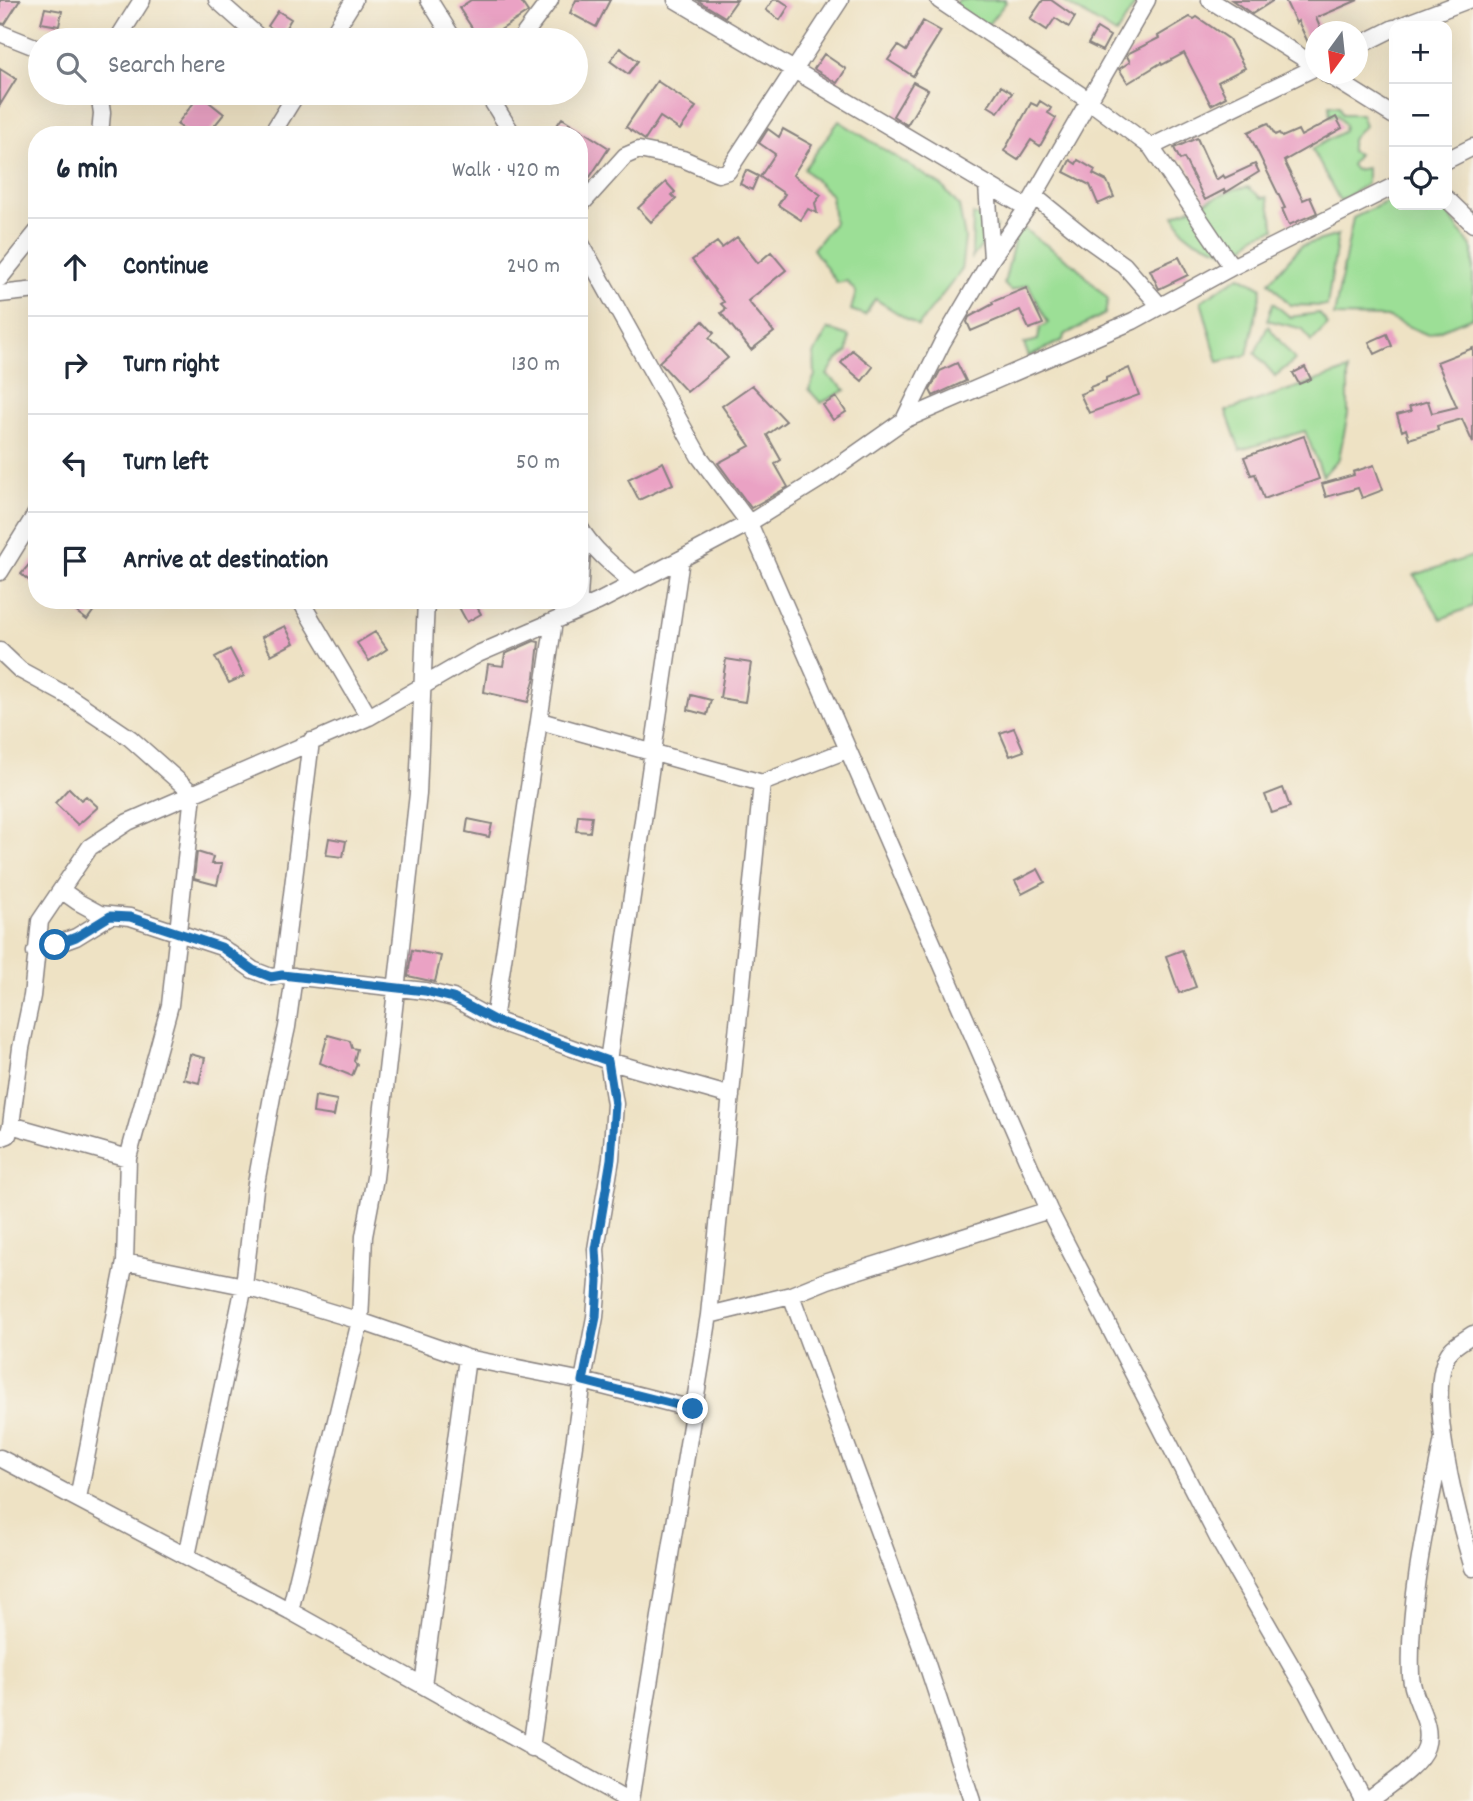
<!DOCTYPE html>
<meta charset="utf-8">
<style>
body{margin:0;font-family:Dekko,sans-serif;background:#f6f6f7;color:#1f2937}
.controls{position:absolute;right:21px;top:21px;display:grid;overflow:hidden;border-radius:14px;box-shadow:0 7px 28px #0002}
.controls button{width:63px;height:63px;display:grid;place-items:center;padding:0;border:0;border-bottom:2px solid #e0e1e3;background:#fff;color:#1f2937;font:35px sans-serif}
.compass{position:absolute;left:1305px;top:21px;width:63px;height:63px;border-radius:50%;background:#fff;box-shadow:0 7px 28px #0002;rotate:195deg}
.stop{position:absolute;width:21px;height:21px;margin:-16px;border:5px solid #1f6fb2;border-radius:50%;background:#fff}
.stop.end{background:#1f6fb2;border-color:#fff;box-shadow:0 2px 7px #0008}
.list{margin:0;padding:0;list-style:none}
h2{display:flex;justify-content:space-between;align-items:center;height:91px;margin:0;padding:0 28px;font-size:30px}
h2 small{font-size:23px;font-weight:400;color:#747a83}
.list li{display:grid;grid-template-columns:46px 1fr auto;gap:21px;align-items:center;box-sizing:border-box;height:98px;padding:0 28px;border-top:2px solid #e0e1e3}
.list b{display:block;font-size:26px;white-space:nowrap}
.list em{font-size:23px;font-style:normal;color:#747a83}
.icon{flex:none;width:38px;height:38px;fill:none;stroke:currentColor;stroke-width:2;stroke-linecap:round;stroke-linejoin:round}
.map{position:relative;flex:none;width:1473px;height:1801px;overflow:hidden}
.search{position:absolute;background:#fff;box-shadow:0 7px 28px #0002;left:28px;top:28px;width:560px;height:77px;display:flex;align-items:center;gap:18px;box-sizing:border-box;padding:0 24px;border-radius:38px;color:#747a83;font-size:26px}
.panel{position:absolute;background:#fff;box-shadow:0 7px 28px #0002;left:28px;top:126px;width:560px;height:483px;border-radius:28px}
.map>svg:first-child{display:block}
.green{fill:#9cdf96;stroke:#5f8068;stroke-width:2}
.building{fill:#eaa2c4}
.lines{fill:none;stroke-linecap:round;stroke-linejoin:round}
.minor-casing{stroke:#888280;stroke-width:19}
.minor{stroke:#fff;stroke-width:16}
.route{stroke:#1f6fb2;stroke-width:9}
</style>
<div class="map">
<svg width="1473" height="1801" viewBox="0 0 1473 1801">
<rect width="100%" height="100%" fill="#f7f3e8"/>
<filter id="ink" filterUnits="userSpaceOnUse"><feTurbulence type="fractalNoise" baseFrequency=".0143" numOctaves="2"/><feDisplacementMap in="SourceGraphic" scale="14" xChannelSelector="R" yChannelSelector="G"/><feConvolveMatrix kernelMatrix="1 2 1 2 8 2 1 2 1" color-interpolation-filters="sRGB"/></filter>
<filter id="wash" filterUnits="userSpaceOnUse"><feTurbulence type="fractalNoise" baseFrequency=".00686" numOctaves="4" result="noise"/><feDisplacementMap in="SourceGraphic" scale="28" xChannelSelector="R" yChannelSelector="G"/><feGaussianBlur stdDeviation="1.57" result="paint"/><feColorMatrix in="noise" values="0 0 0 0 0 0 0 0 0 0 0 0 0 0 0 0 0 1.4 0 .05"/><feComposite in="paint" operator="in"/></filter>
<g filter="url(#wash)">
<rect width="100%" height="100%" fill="#eee2c4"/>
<path class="green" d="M958 0H1005L1006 2 982 32 951 10Z
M1061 0H1138L1116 34Z
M1329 105 1339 106 1342 114H1361L1365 126C1355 133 1350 139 1351 151L1358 154 1351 165 1355 170 1367 168V184L1340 201 1312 149 1344 131 1345 125 1337 115 1330 116Z
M839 121 942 186 959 206 965 238 961 271 918 326 875 299 865 315 851 310 856 292 847 281 837 283 813 249 834 223 831 195 804 169Z
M1248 187 1262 198 1267 197 1275 229 1256 235 1243 249 1228 252 1193 239 1184 232 1174 215 1235 189Z
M1394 198V205H1442L1473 250V317L1428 335 1387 317 1334 316 1353 218Z
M973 214 996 227 972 258Z
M1018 225 1076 266 1108 299 1105 314 1064 335 1063 340 1029 357 1024 344 1038 340 1040 328 1048 323 1028 284 1011 291 1004 284Z
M1338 235 1327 306 1290 305 1269 282 1301 246Z
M1240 276 1262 288 1247 355 1218 362 1201 301Z
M1273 303 1290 317 1319 313 1328 325 1311 342 1303 329 1267 320Z
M1268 326 1295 360 1275 376 1255 353Z
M828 329 849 336 848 351 836 361 827 375 846 390 821 403 809 390 815 375 814 354Z
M1348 370V414L1339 458 1323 476 1305 431 1240 450 1226 411Z
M1473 556V606L1441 619 1414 575Z"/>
<g id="blocks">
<path class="building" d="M0 0H20L5 24 0 23Z
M471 0H520L528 12 485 40H480L459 8Z
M576 0H610L596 27 570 13Z
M697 0H737L725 17Z
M773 0H780L789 6 780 20 766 10Z
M1043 0H1051L1075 17 1069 27 1055 18 1047 30 1030 19Z
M1232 0H1274L1252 14Z
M1285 0H1358L1316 18 1322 32H1315V53L1312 51 1298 21 1296 23Z
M45 8 62 11 59 26 41 23Z
M278 11 291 19 282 34 268 26Z
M1190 17 1194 19 1197 17 1229 39 1245 68 1218 82 1226 97 1211 105 1184 53 1162 65 1161 63 1128 83 1119 69 1130 62 1127 56 1129 53 1159 38 1158 36Z
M923 21 941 31 913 76 888 60 898 46 906 51Z
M1097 28 1110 36 1102 51 1088 44Z
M620 48 638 61 628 74 610 61Z
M824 54 846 69 837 83 814 69Z
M0 69 16 79 0 105Z
M657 81 696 107 680 130 660 117 645 140 626 127Z
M913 82 928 90 907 125 893 116Z
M1001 86 1012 93 998 112 988 106Z
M200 95 224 114 207 135H191L177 124Z
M1040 101 1051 108 1048 113 1056 118 1040 146 1031 140 1018 160 1004 151 1031 103 1037 106Z
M1336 117 1342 128 1284 161 1303 200 1310 197 1317 213 1289 225 1282 209 1285 208 1248 132 1268 123 1275 135 1279 133 1282 137 1298 130 1301 136Z
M562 118 609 148 590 177 579 170V135H550Z
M768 129 779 137 783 129 812 145 793 175 821 195 815 203 817 213 808 209 801 220 778 205 785 194 760 177 775 154 759 143Z
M1197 138 1216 180 1223 175 1225 178 1255 164 1259 172 1225 193 1224 190 1205 200 1184 158 1180 160 1174 148Z
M1070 160 1076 164 1078 160 1095 170 1093 174 1107 181 1114 197 1098 204 1090 185 1064 172Z
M746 170 758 176 752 190 740 184Z
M666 182 675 192 672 195 676 199 651 222 638 208Z
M737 237 758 263 771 252 786 270 748 301 774 332 751 350 721 313 726 309 721 304 724 302 692 260 717 242 722 248Z
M1179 257 1188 275 1159 289 1150 270Z
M1026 288 1043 324 1029 329 1020 310 971 331 967 322 969 317 993 304 992 302Z
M703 321 714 333 709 338 728 358 687 392 659 362Z
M1387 334 1392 346 1375 354 1369 342Z
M1473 348V443L1462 419 1437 426 1438 430 1409 439 1406 429 1402 431 1397 415 1411 411 1409 407 1428 401 1432 413 1457 407 1437 362Z
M852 350 873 367 862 381 841 363Z
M957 363 966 381 933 396 930 390 940 371Z
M1305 367 1311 379 1299 384 1293 373Z
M1129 368 1139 395 1089 413 1080 394 1091 390 1090 387 1106 381V378Z
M752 385 786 421 767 435 781 460 775 464 788 487 751 508 718 463 750 446 722 406Z
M836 397 846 412 833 420 823 405Z
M1304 436 1319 479 1264 499 1255 474 1251 475 1244 457Z
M663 462 673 484 639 500 628 479Z
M1374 465 1383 490 1362 498 1358 488 1326 497 1322 484 1354 475 1353 472Z
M37 555V587L21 574Z
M81 600H101L87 620 74 610Z
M455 600H473L481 614 467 622Z
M285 626 294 643 271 655 262 637Z
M375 632 387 649 369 661 357 643Z
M534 641 539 642 535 677 528 702 484 692 488 664 503 666 505 654Z
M230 649 244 676 229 683 215 657Z
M726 659 751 663 745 702 720 698Z
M691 695 711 700 707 715 688 710Z
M1014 728 1024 751 1010 756 1000 733Z
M69 788 81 800 86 796 98 807 78 825 55 803Z
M1283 788 1290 807 1272 813 1265 795Z
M578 815 592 816 590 832 576 831Z
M468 819 492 824 489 837 466 832Z
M329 838 346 841 343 857 326 855Z
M197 852 213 857 211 864H222L217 885 194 879Z
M1038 869 1045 882 1022 894 1015 881Z
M412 950 441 956 435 982 408 976Z
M1182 950 1196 987 1179 993 1166 956Z
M328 1035 350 1041 352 1048 357 1049 354 1061 357 1064 352 1076 320 1063Z
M190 1054 205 1058 199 1083 184 1079Z
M315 1096 337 1100 334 1116 313 1113Z"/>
</g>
</g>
<g filter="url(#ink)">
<use href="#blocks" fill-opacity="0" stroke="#888280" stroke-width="2"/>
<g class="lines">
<g class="minor-casing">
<path id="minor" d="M217 0 262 40
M429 0 454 40
M676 0 1027 208
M939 0 1088 100 1151 147 1232 267
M1210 0 1316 66
M1400 26 1468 0
M0 33 40 49
M117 40 142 0
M329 40 354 0
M520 40 550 0
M1358 46 1394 28
M1327 74 1394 116
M99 93 102 113 100 135
M487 93 513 135
M271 135 297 93
M1151 147 1316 67
M1447 160 1473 147
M987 185 992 258
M1034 196 1086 238 1124 265 1160 306
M1447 199 1473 224
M579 207 625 156 639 150 683 159 718 174 728 171 840 0
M579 240 699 456 749 523 1049 1210 1221 1544 1307 1693 1364 1801
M0 278 37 232
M0 294 37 290
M904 420 942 343 992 258 1027 208 1147 0
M579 526C591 548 614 567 634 583
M0 572 37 512
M579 597 583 534
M300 600 369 717
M0 651 20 670 68 696 130 738 193 794 170 1005 128 1158 125 1262 78 1498
M540 721 762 783 847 750
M61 890 78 902 100 914 130 917 221 947 253 970 271 977 282 975 425 991 453 998 494 1020 608 1061 731 1096
M35 952 76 937 110 916
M282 975 311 741
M494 1020 554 621
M11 1125 128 1158
M0 1138 8 1135 11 1125 21 1048 32 996 40 921 90 847 128 822 369 717 478 654 598 602 681 559 749 523 823 477 904 420 1133 321 1232 267 1394 186
M125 1262 244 1286 360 1321 467 1358 583 1381 693 1409
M709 1315 791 1295
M1473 1334C1466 1339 1456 1344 1451 1350 1421 1386 1460 1524 1473 1568
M0 1458 290 1611 629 1801
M187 1556 244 1286 255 1189 273 1091 287 1027 294 976
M290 1611 360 1321 364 1236 375 1178 418 794 426 600
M423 1685 467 1358
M531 1748 583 1381 595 1317 598 1281 596 1249 611 1159 615 1104 608 1061 681 559
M630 1801 709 1315 762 783
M972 1801 923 1652 791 1295 828 1280 1049 1210
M1368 1801C1384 1788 1420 1766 1426 1747 1434 1723 1412 1700 1411 1676 1408 1596 1428 1516 1443 1438"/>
</g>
<use href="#minor" class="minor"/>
</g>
</g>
<g class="lines" filter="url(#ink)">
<path class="route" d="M55 945 76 937 110 916 130 917 221 947 253 970 271 977 282 975 425 991 453 998 494 1020 608 1061 615 1104 611 1159 596 1249 598 1281 596 1317 583 1381 693 1409"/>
</g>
</svg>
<div class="controls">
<button>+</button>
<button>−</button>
<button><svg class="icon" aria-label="locate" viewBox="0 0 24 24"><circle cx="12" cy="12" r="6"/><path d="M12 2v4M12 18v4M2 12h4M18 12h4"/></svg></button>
</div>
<svg class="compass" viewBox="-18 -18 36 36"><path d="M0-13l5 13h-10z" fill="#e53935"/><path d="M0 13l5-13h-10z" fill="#747a83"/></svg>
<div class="stop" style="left:55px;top:945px"></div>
<div class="stop end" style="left:693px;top:1409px"></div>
<div class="search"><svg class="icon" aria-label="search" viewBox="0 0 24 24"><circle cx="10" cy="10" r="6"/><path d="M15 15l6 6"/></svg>Search here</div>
<section class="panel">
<h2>6 min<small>Walk · 420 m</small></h2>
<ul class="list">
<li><svg class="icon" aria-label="ahead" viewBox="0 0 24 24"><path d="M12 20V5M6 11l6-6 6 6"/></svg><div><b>Continue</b></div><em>240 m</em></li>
<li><svg class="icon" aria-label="right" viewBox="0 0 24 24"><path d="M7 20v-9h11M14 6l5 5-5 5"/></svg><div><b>Turn right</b></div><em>130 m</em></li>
<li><svg class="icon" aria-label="left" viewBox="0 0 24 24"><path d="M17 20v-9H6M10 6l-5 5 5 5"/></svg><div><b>Turn left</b></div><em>50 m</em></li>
<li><svg class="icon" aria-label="arrive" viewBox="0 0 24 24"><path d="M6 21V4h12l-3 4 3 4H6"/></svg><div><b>Arrive at destination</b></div></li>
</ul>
</section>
</div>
